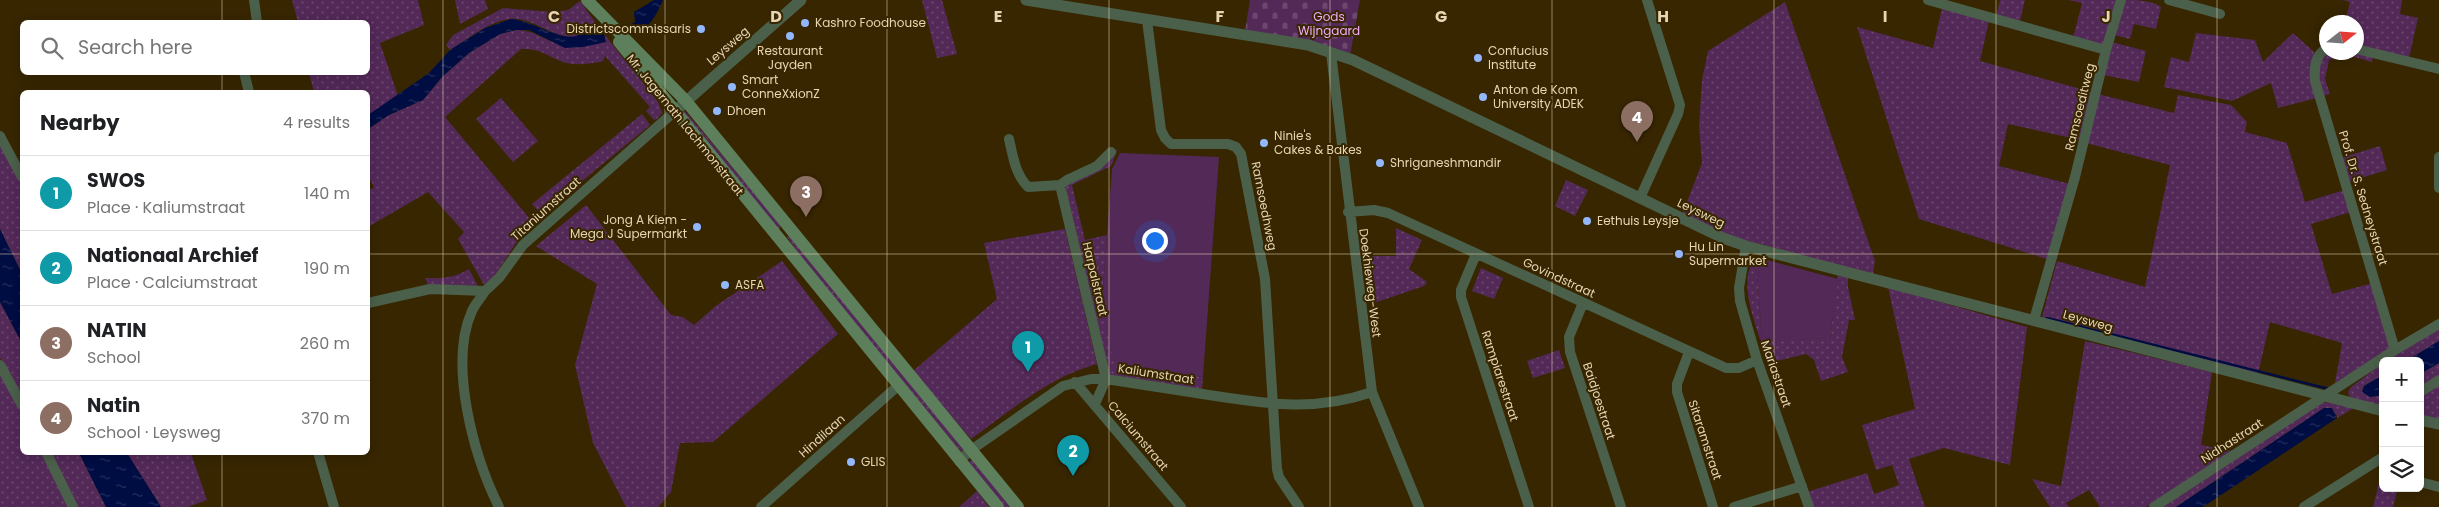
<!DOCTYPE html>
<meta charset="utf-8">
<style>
body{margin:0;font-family:Poppins,sans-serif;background:#f2f2f2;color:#202124}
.controls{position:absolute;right:15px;bottom:15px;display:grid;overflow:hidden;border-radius:8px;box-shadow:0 2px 12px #0003}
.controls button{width:45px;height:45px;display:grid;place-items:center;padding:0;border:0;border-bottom:1px solid #e0e0e0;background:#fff;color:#202124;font:25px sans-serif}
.compass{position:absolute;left:2319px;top:15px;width:45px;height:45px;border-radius:50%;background:#fff;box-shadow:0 2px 12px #0003;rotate:73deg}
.you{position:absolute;left:1154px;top:240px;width:18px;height:18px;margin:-12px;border:4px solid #fff;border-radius:50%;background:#1a73e8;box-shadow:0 0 0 8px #1a73e833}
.badge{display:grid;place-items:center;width:32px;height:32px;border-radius:50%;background:#546486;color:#fff;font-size:16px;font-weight:700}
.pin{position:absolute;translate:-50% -41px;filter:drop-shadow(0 1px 2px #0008)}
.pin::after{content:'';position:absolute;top:26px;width:18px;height:15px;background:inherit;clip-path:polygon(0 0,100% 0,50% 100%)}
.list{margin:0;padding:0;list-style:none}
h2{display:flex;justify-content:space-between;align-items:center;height:65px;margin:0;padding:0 20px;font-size:21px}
h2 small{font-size:16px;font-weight:400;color:#757577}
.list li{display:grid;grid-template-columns:32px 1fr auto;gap:15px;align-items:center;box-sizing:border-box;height:75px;padding:0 20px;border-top:1px solid #e0e0e0}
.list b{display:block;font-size:19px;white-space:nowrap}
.list p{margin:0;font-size:16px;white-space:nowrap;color:#757577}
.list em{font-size:16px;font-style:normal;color:#757577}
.icon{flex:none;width:28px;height:28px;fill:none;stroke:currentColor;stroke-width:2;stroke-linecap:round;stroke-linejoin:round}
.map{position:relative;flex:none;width:2439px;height:507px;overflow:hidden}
.search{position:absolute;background:#fff;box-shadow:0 2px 12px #0003;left:20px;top:20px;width:350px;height:55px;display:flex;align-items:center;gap:12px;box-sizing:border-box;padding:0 18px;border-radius:8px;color:#757577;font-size:19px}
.panel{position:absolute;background:#fff;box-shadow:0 2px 12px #0003;left:20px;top:90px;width:350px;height:365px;border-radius:8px}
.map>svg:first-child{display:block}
.grass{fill:url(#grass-dots)}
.cemetery{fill:url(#cemetery-stones)}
.garden{fill:#532958}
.water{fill:url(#water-ripples)}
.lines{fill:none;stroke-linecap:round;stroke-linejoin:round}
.stream{stroke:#000d43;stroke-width:2.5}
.minor{stroke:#4b604a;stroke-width:10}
.tertiary{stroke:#4b604a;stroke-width:11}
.secondary{stroke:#5d7f5b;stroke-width:12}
.grid{fill:none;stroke:#e7d5b3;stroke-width:1;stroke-opacity:0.55}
.poi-dot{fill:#93b7fd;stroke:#372600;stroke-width:2}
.labels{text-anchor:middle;stroke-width:4;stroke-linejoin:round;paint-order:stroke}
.park-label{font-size:12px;fill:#f3abfc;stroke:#372600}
.poi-label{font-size:12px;fill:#e7d5b3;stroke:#372600;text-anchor:start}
.street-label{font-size:12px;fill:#e7d5b3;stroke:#372600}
.grid-label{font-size:16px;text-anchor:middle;font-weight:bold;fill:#e7d5b3;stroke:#372600;stroke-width:4;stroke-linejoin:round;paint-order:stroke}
</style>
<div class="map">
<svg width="2439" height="507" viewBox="0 0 2439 507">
<defs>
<pattern id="grass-dots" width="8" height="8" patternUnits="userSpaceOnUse" patternTransform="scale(1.25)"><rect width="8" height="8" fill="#532958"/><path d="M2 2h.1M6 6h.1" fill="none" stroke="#6c476e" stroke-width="1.8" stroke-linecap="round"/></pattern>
<pattern id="cemetery-stones" width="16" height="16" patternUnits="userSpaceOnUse" patternTransform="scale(1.25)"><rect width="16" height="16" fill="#532958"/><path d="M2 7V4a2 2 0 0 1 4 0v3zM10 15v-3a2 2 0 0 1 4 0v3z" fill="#6c476e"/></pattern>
<pattern id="water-ripples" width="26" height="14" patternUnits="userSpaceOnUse" patternTransform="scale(1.25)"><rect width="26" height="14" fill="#000d43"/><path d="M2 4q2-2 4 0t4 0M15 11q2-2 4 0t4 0" fill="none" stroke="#252f5c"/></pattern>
</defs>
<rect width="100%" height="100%" fill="#372600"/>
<path class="grass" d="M292 0H418L424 25 380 43 398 96 368 115V92H314L309 73 368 72V22H298Z
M455 0H485L488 9 460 24Z
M922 0H942L957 54 937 58Z
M2000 0H2025L2019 25 1996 17Z
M2068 0H2119L2104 45 2073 38 2082 3Z
M2124 0C2135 0 2152 0 2161 7L2156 29 2134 24 2130 39 2114 35Z
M2343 0H2402L2400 14 2418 18 2409 58 2357 46 2356 22H2345L2350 2Z
M580 1 598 26C590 29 581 36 573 37 550 37 532 16 509 19 488 22 468 39 450 50L446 45 453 35 503 8 554 12 568 10Z
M1785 2 1875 261 1873 274 1729 236 1682 215 1702 163 1699 127 1702 80 1708 51Z
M1942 8 1989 21 1980 61 2092 92 2080 140 2008 124 1999 166 2070 184 2050 260 1919 219 1857 27 1933 48Z
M516 30C530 30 537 35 550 41 567 49 588 46 605 42L604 34 658 102 662 113 657 119 654 120 646 111 650 107 605 56 603 61 600 62C589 63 577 66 567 63 548 58 543 48 521 49L445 117 535 225 516 243 493 278 484 285 458 239 464 232 428 192 368 227V191L374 187 368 176V129L389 115 423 100 443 76 469 53 500 34Z
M2196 33 2255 40 2263 62 2293 33 2314 52 2317 98 2278 108 2271 83 2232 101 2164 87 2171 57 2189 62Z
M2112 42 2146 51 2139 82 2103 75Z
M2356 52 2373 55 2372 62 2348 55 2329 60 2325 79 2330 94 2322 96C2320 84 2312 58 2329 53 2337 50 2348 53 2356 52Z
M2098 94 2174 113 2178 95 2231 105 2247 122 2245 132 2287 143 2305 202 2345 190 2351 212 2311 224 2332 294 2373 283 2390 343 2389 349 2335 383 2342 343 2270 322 2258 374 2042 317 2057 261 2145 287 2170 165 2086 143Z
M501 98 538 141 513 162 476 119Z
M685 111 780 224V229L778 230 683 112Z
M642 114 650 125 542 214 532 204Z
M0 142 22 184V274L0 229Z
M2380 146 2387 170 2348 182 2340 158Z
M1118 149 1111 166 1072 185 1085 240 1107 235 1103 288 1097 287 1123 364 1203 377 1202 389 1109 375 1066 189V186Z
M1566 180 1588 190 1575 216 1555 206Z
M586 205 671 315 683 317 694 325 717 305 782 261 838 334 713 442 680 443 671 492 658 507H626L593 443 575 365 597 284 536 246Z
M1396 228 1422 240 1409 269 1427 282 1424 286 1374 303 1369 256H1396Z
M1065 229 1097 364C1049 377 1011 410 971 439L913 371 997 299 984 243Z
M790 236 964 449 961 452 807 265 787 237Z
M1756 257 1762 341 1830 338 1838 275 1848 278V287L1855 320H1849L1842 357 1848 372 1821 381 1814 360 1806 354 1768 363C1760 334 1734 282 1756 257Z
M1481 268 1503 278 1494 299 1472 291Z
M469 269 479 288 429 287 425 278C442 279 454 278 469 269Z
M1888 287 2027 327 2010 465 1944 448 1909 459 1925 507H1813L1807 492 1867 473 1874 494 1899 485 1892 465 1876 470 1862 425 1915 409Z
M0 302 22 343V397L0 358Z
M2439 329V341L2406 361H2386Z
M2085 341 2212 372 2201 445 2232 451 2146 507H2100L2089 490 2066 503 2069 507H2050L2032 479 2061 486Z
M1559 350 1565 368 1533 378 1527 361Z
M2383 363V375L2364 386 2370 397 2383 395V406L2350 398 2348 392 2351 387Z
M2439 363V375L2420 387V374Z
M0 372 22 413V452L42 453 68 507H0Z
M2439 385V419L2420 415V398Z
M2328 402 2354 408 2337 418V415L2324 408 2176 507H2163L2321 403Z
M52 453H79L106 507H77Z
M127 453H191L207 500 188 507H161Z
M971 459 1012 507H1004L969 463Z
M2381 474 2383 488H2398L2393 507H2373Z
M977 491 989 507H959Z"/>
<path class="cemetery" d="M1250 0H1360L1350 56 1245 31Z"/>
<path class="garden" d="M1120 153 1219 157 1203 377 1123 364 1116 361 1113 357 1097 287H1103L1112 169Z
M1756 257 1838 279 1830 338 1762 342Z"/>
<path class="water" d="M654 0H663C656 16 649 30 631 35L625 27 635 22 634 12Z
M511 19C531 20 560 41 576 36 583 34 591 29 598 26L604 34 606 42 583 47 565 48 529 30H516L500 34 469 53 443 76 423 100 389 115 368 129V115L429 73 450 50 485 28Z
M0 229 22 274V343L0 302Z
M2439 341V363L2420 374V361H2406Z
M2383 375V395L2370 397 2362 392 2364 386Z
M2324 408H2332L2337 418 2203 507H2176Z
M79 453H127L161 507H106Z"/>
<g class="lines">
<path class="stream" d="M2047 318 2329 389"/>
<path class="minor" d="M254 0 257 22
M1928 0 2106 50 2075 177 2034 320
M2169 0 2220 14
M1147 20 1161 130 1165 138 1171 144H1228L1236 147 1241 154 1265 279 1277 469 1279 477 1299 507
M2326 49C2315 55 2314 70 2315 81L2395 350
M2356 49 2439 69
M2106 50 2121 0
M1331 53 1372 392 1419 507
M244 72 249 92
M0 136 22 177
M1009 139C1013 156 1015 174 1028 187L1060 185 1067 180 1097 166 1111 152
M2439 157V188
M1060 185 1106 379 1095 404
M1640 198 1678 114 1680 105 1647 0
M1348 212 1374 210 1388 213 1726 368H1739L1757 360
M1746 246 1739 288 1740 301 1757 360 1809 507
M1476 254 1461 290V297L1529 507
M485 291C481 298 475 304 472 311 448 364 474 457 499 507
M368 303 430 289 485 291 499 278 523 245 674 112
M1583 303 1569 337 1570 352 1621 507
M1689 352 1677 384V392L1713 507
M0 365 22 405
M1075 382 1181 507
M2420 392 2439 380
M46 452 73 507
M318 452 334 507
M959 461 971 450 1063 386 1091 379H1106C1140 384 1175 390 1209 395 1267 404 1315 412 1372 392
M2420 482 2439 487
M761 507 899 385
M1734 507 1802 486
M2154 507 2395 350 2439 324
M2304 507 2383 457"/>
<path class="tertiary" d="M1026 0 1308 45 1353 60 1723 238 1746 246 2383 411
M674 112 801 0
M2420 420 2439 424"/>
<path class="secondary" d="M587 0 686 101 1018 507
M619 42 998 507"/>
</g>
<path class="grid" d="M222 0V22M443 0V507M665 0V507M887 0V507M1109 0V507M1330 0V507M1552 0V507M1774 0V507M1996 0V507M2217 0V507M222 72V92M0 254H22M368 254H2439M222 452V507"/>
<g class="poi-dot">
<circle cx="805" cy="23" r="5"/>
<circle cx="701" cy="29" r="5"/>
<circle cx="790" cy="36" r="5"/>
<circle cx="1478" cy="58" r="5"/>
<circle cx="732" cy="87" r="5"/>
<circle cx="1483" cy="97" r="5"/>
<circle cx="717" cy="111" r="5"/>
<circle cx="1264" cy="143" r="5"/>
<circle cx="1380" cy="163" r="5"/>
<circle cx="1587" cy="221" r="5"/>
<circle cx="697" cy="227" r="5"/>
<circle cx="1679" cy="254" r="5"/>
<circle cx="725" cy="285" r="5"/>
<circle cx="851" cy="462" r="5"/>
</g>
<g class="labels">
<g class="park-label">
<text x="1329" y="21">Gods<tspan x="1329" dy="14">Wijngaard</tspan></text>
</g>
<g class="poi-label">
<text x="815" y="27">Kashro Foodhouse</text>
<text x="691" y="33" text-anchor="end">Districtscommissaris</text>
<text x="790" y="55" text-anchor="middle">Restaurant<tspan x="790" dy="14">Jayden</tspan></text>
<text x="1488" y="55">Confucius<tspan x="1488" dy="14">Institute</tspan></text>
<text x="742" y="84">Smart<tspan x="742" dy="14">ConneXxionZ</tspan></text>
<text x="1493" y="94">Anton de Kom<tspan x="1493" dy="14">University ADEK</tspan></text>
<text x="727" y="115">Dhoen</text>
<text x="1274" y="140">Ninie's<tspan x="1274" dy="14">Cakes &amp; Bakes</tspan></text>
<text x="1390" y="167">Shriganeshmandir</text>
<text x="687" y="224" text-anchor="end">Jong A Kiem -<tspan x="687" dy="14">Mega J Supermarkt</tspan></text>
<text x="1597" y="225">Eethuis Leysje</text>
<text x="1689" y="251">Hu Lin<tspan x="1689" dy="14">Supermarket</tspan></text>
<text x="735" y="289">ASFA</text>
<text x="861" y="466">GLIS</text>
</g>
<g class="street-label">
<text transform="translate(728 46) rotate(-41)" y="4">Leysweg</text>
<text transform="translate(2080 107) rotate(-76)" y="4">Ramsoeditweg</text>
<text transform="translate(685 125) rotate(51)" y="4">Mr. Jagernath Lachmonstraat</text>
<text transform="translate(2363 198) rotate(73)" y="4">Prof. Dr. S. Sedneystraat</text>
<text transform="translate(1264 206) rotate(79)" y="4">Ramsoedhweg</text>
<text transform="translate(546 209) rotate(-42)" y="4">Titaniumstraat</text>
<text transform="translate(1701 213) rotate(26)" y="4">Leysweg</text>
<text transform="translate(1559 278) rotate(25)" y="4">Govindstraat</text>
<text transform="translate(1095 279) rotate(77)" y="4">Harpalstraat</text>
<text transform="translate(1370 283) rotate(83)" y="4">Doekhieweg-West</text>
<text transform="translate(2088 321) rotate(16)" y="4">Leysweg</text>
<text transform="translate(1156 374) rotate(9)" y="4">Kaliumstraat</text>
<text transform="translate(1776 374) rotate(71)" y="4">Mariastraat</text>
<text transform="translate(1500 376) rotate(72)" y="4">Rampiarestraat</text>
<text transform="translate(1599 401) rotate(72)" y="4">Baidjoestraat</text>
<text transform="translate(822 436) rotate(-42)" y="4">Hindilaan</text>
<text transform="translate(1138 436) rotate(50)" y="4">Calciumstraat</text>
<text transform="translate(1705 440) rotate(72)" y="4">Sitaramstraat</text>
<text transform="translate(2232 441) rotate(-33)" y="4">Nidhastraat</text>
</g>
</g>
<g class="grid-label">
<text x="554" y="22">C</text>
<text x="776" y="22">D</text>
<text x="998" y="22">E</text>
<text x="1220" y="22">F</text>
<text x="1441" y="22">G</text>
<text x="1663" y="22">H</text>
<text x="1885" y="22">I</text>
<text x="2106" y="22">J</text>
</g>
</svg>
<div class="controls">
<button>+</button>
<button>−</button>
<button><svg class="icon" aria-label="layers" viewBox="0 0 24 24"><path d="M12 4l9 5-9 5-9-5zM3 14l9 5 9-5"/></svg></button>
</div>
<svg class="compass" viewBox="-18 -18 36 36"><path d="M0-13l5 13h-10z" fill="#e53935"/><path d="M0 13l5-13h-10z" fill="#757577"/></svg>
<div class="you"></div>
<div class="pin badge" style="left:1028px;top:372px;background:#0f9aa8">1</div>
<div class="pin badge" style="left:1073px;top:476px;background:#0f9aa8">2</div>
<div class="pin badge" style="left:806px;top:217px;background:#8d6e63">3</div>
<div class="pin badge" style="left:1637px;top:142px;background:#8d6e63">4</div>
<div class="search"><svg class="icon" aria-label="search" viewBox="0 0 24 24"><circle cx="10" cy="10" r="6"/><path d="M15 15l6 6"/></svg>Search here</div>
<section class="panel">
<h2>Nearby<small>4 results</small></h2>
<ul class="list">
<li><span class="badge" style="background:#0f9aa8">1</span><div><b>SWOS</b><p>Place · Kaliumstraat</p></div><em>140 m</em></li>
<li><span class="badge" style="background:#0f9aa8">2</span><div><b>Nationaal Archief</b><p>Place · Calciumstraat</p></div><em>190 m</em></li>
<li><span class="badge" style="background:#8d6e63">3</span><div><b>NATIN</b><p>School</p></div><em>260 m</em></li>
<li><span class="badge" style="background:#8d6e63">4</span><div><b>Natin</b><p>School · Leysweg</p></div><em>370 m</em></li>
</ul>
</section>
</div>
